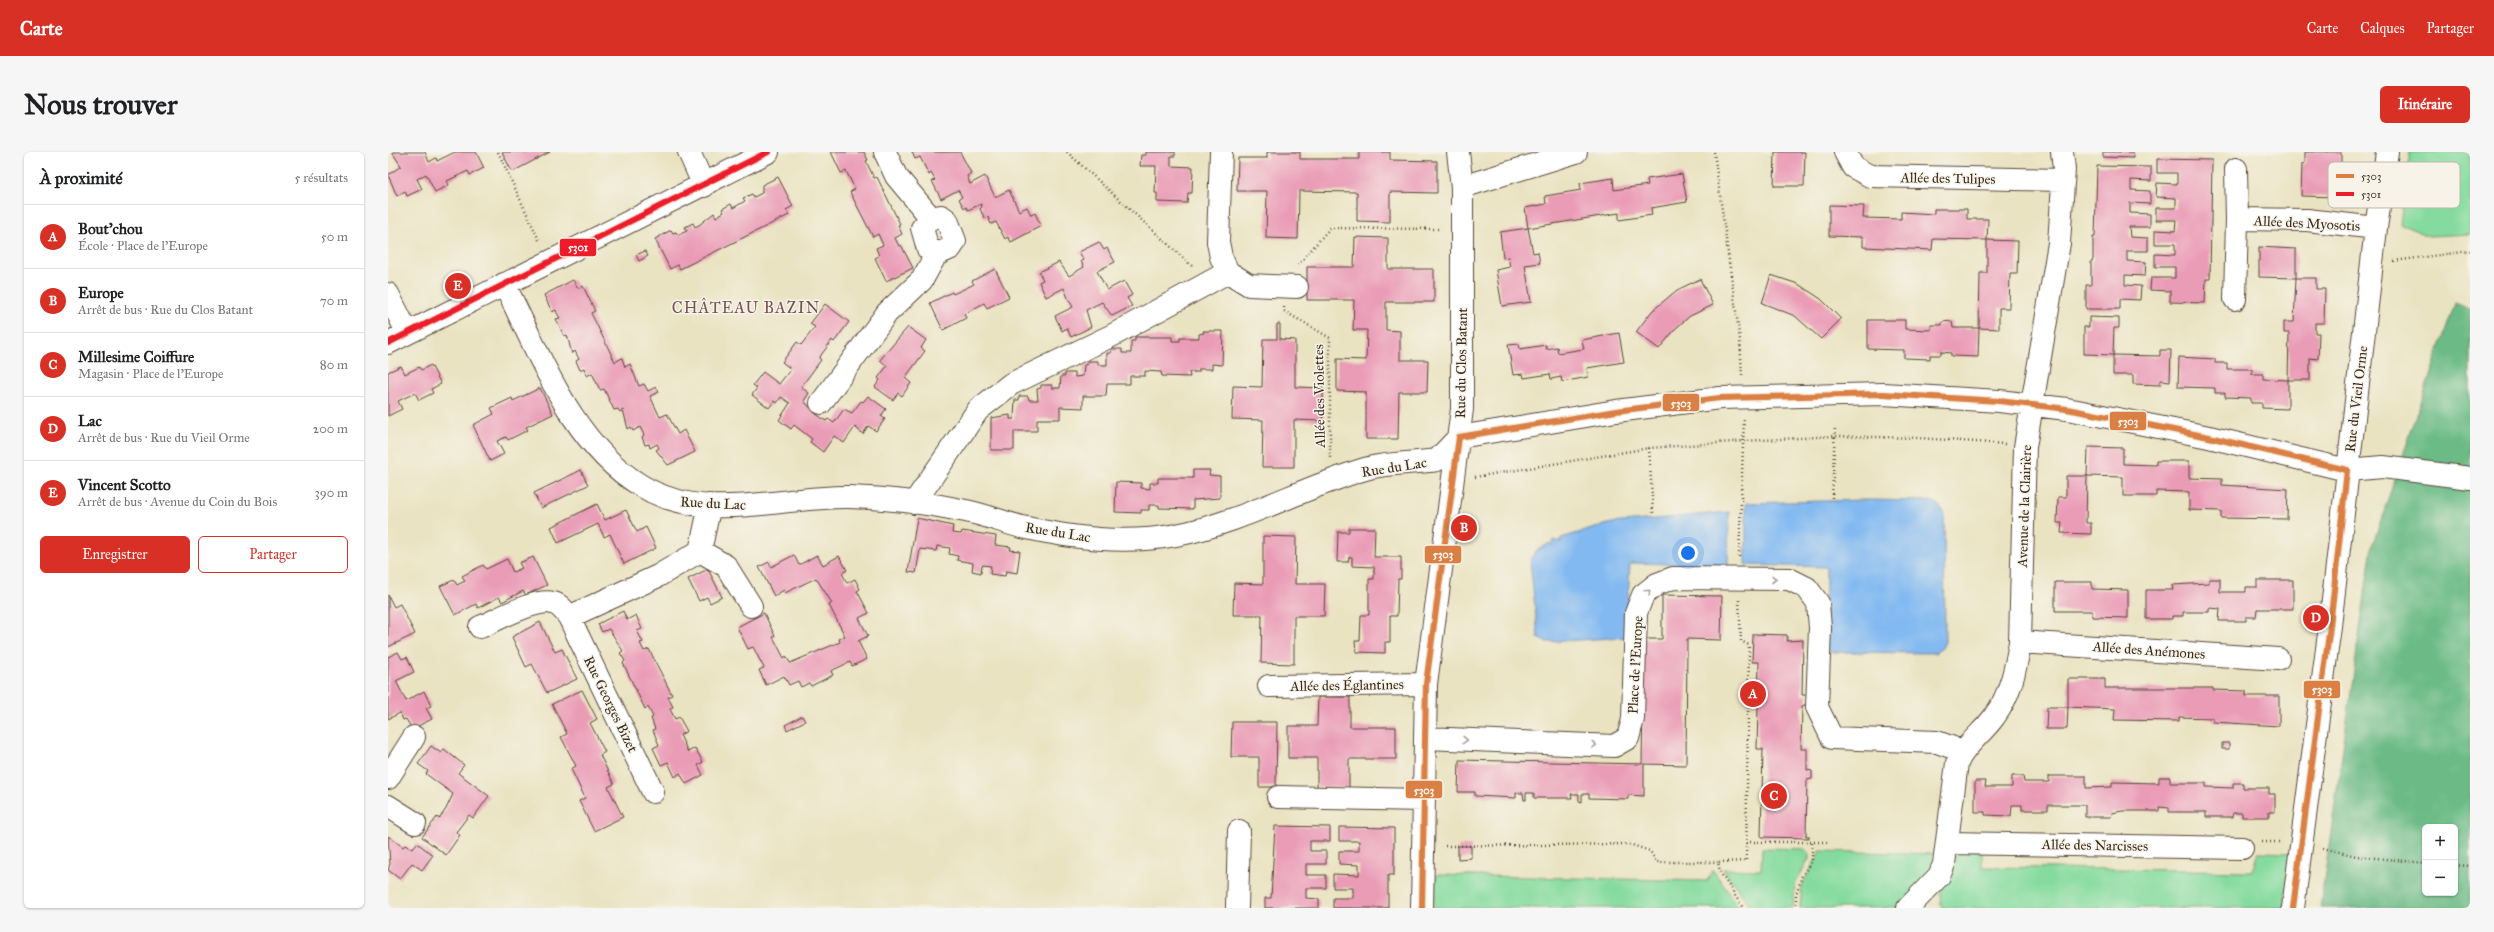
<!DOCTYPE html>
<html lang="fr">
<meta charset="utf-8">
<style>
body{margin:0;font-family:"IM FELL Great Primer",serif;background:#f6f6f6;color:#202124}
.controls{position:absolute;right:12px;bottom:12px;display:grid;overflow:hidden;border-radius:6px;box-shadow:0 1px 3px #0004}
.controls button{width:36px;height:36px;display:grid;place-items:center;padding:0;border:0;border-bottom:1px solid #e0e0e0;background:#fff;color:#202124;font:20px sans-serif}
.you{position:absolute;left:1300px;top:401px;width:14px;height:14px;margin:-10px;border:3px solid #fff;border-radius:50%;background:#1a73e8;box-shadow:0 0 0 6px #1a73e833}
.badge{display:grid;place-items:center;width:26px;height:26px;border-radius:50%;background:#d93025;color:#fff;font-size:13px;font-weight:700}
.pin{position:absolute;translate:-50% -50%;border:2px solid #fff;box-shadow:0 1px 4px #0006}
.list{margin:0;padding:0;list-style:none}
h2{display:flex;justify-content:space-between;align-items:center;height:52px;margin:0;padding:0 16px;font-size:17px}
h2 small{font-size:13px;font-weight:400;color:#757577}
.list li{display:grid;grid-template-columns:26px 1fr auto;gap:12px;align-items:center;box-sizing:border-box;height:64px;padding:0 16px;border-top:1px solid #e0e0e0}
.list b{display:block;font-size:15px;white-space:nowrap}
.list p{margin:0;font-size:13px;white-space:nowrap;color:#757577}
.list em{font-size:13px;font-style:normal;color:#757577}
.actions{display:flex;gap:8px;padding:12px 16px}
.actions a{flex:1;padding:9px 0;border:1px solid #d93025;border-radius:6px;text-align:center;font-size:14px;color:#d93025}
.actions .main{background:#d93025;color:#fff}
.map{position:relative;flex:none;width:2082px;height:756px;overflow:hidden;border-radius:6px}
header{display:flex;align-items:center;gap:24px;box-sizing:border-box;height:56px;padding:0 20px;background:#d93025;color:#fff}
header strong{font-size:19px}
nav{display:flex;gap:22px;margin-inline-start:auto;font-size:14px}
.intro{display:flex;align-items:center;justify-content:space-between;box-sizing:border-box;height:96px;padding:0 24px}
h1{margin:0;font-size:28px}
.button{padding:10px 18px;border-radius:6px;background:#d93025;color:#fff;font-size:14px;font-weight:700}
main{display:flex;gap:24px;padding:0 24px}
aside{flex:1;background:#fff;border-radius:6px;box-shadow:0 1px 3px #0004}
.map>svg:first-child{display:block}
.green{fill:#85db9f;stroke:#60825e}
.forest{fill:#6cbb86;stroke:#547252;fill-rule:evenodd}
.water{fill:#82b9f1;stroke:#5e7288}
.building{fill:#ea9cb7}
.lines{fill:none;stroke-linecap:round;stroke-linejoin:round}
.minor-casing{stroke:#554637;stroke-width:24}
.path{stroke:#554637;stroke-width:2.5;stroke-dasharray:1 3;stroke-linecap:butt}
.minor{stroke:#fff;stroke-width:22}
.bus-1-casing{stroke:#f7f3e8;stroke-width:9}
.bus-2-casing{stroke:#f7f3e8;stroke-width:9}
.bus-1{stroke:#db8044;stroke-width:6}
.bus-2{stroke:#ed1c2a;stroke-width:6}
.oneway{stroke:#a79f9a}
.labels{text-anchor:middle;stroke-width:3;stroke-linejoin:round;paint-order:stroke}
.street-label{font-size:14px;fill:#3b2a1e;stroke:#f7f3e8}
.quarter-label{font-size:16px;letter-spacing:1px;fill:#785254;stroke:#f7f3e8}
.key{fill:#f7f3e8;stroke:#bfb7ab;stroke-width:1}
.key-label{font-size:11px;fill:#3b2a1e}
.line-badge{stroke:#f7f3e8;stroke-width:1.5}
.badge-label{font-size:11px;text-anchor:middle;font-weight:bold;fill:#fff}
</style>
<header>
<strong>Carte</strong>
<nav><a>Carte</a><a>Calques</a><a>Partager</a></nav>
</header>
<div class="intro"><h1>Nous trouver</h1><a class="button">Itinéraire</a></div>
<main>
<aside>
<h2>À proximité<small>5 résultats</small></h2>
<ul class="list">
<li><span class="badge">A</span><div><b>Bout'chou</b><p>École · Place de l'Europe</p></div><em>50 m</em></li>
<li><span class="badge">B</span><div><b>Europe</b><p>Arrêt de bus · Rue du Clos Batant</p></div><em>70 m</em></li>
<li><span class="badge">C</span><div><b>Millesime Coiffure</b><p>Magasin · Place de l'Europe</p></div><em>80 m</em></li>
<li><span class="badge">D</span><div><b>Lac</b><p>Arrêt de bus · Rue du Vieil Orme</p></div><em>200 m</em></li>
<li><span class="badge">E</span><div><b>Vincent Scotto</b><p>Arrêt de bus · Avenue du Coin du Bois</p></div><em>390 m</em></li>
</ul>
<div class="actions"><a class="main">Enregistrer</a><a>Partager</a></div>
</aside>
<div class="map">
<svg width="2082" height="756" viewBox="0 0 2082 756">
<rect width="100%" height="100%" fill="#f7f3e8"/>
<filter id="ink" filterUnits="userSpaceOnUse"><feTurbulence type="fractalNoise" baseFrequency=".025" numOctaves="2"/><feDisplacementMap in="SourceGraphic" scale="8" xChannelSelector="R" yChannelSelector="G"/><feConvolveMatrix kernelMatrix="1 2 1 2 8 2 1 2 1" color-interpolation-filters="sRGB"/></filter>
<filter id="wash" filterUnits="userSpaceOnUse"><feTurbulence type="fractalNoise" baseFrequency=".012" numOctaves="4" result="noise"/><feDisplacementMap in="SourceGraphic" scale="16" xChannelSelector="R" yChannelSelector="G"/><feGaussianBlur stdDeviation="0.9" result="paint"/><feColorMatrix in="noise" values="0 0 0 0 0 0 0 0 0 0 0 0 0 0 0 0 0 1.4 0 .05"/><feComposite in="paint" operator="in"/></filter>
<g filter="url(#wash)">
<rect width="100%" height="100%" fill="#eae3c2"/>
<path class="green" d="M2022 0H2082V82L2041 84 2012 72Z
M1374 696 1417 697 1421 702V707L1407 732 1405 756H1364L1335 717 1373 718Z
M1573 698H1594V715L1864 719 1870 700 1904 701 1896 756H1554C1548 734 1557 713 1573 698Z
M1432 699 1549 702 1552 709 1514 756H1412L1414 734Z
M1325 718 1351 756H1046L1048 723 1319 729Z"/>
<path class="forest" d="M2067 151 2082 157V756H1932L1984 394ZM2037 675H2067V741H2037Z"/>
<path class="water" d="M1476 348 1541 349 1550 352 1556 362 1557 490 1554 496 1547 501 1437 500 1438 415 1358 413V351Z
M1341 360 1340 413 1242 411 1238 485 1159 490 1150 485 1142 408 1148 399 1162 391 1164 394 1166 388 1173 390V386L1224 371Z"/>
<g id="blocks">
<path class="building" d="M4 0H37L41 10 48 6 49 9 67 0H88L96 16 82 23 80 19 59 29 61 33 47 40 38 22 29 27 34 37 19 44 17 39 9 44 0 23 13 14Z
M114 0H162L124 20Z
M443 0H476L480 8 478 9 486 26 489 25 512 72 510 73 514 82 507 86 511 94 513 93 525 116 498 129 487 106 491 104 488 96 495 93 490 82 485 85 462 40 467 37 458 19 453 21Z
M524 0H572L583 21 579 24 582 32 597 24 607 45 621 38 631 59 639 55 643 63 647 61 653 74 623 90 620 85 617 87 608 70 603 72 600 65 597 67 592 57 594 55 593 52 580 58 578 55 576 56 571 47 574 45 570 38 553 47 544 29 547 28 543 21 541 23 532 5 527 7Z
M758 0H787V4H783V14L805 15 804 41H800L799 51 769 50V41H767L768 14H752L753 3H758Z
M879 0H912V7H971V0H1002V8L1049 9V41L1002 40V70L969 69V40L911 39 910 87 878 86 879 39H849L850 6H879Z
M1387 0H1417L1416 34H1386Z
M1715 0H1745V6L1715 5Z
M1917 0H1953V12H1950V45L1913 44 1914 12 1917 11Z
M1769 7 1824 8 1822 127H1818L1817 151 1782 150V139L1762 138 1763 126H1787V115H1767V102L1787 103V92H1767V78L1787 79 1788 68H1768V56H1788V46L1768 45 1769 31 1789 32V21H1769Z
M1709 14 1763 15V29L1743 28V38L1762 39V52L1742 51V61L1762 62V75H1741L1742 85 1760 86V99H1739V109L1758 110 1757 124 1737 123V133L1753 134 1752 148 1732 147V157H1698V133H1703V109L1705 108V85H1707Z
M1294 22 1299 50 1263 56 1264 63 1231 68V61L1140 76 1137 56 1158 52 1157 44 1193 38 1192 31 1225 26 1226 38 1260 33 1259 27Z
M390 25 405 54 398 58 401 63 292 117 290 113 282 117 267 87 283 78 285 81 288 80 290 83 299 79 297 75 305 71 307 75 311 73 326 61 328 65 336 60 334 57 343 52 345 56 357 49 355 46 364 42 366 45 374 41V33Z
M1441 53 1476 54 1475 66 1513 67V60L1546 62V57H1579V67H1600L1599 88 1545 87 1544 98 1475 95V85L1441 84Z
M1140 76 1145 101 1150 100 1152 111 1137 113 1143 150 1114 154 1108 118 1122 115 1120 105 1115 106 1112 80Z
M967 85 1000 86V117H1046V150H998V178L1012 179V208H1040L1039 240H1011L1010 287H978V240L949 239V207L978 208 979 178H965L966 148H919V115H966Z
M1599 88 1630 89 1629 122H1622L1621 156H1611V177L1591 176 1592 121H1599Z
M711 90 716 98 719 96 727 110 709 119 719 138 736 129 744 143 739 146 744 154 724 164 714 150 698 158 703 175 683 185 679 176 674 179 667 164 685 155 680 146 676 136 658 145 651 130 655 128 651 120 671 110 681 124 696 115 693 109 696 108 691 100Z
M1871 95 1908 97V126H1928V137H1937L1936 171H1927V181H1931L1930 207 1922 206V228H1900V257L1874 256V251H1863V246L1837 245V241H1827V236L1790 235 1791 205 1827 207V211H1839V217H1864V222H1875V227L1900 228 1901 181H1896V170H1906L1908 126 1871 125Z
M257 99 260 104 251 109 248 103Z
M607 117 621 145 599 156 596 151 576 162 578 166 555 178 542 151 564 140 565 142 576 137 586 132 584 129Z
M1383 123 1410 132 1433 147 1453 167 1433 187 1407 164 1374 151Z
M1312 127 1325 153 1302 164 1288 176 1271 197 1248 180 1264 159 1289 138Z
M185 128 190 136 195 134 207 159 203 161 227 210 234 206 237 215 242 212 251 234 256 232 260 239 268 235 271 240 262 244 272 265 279 262 290 282 296 278 307 300 280 313 268 298 271 296 269 292 262 296 261 292 257 293 254 285 256 283 252 275 245 279 243 275 240 277 235 258 232 260 230 257 226 258 216 237 212 238 204 221 199 224 196 216 192 218 188 209 191 207 187 199 184 202 179 183 176 184 168 167 172 166 169 161 168 158 164 160 156 143Z
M437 152 461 170 446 190 444 188 431 206 433 208 413 235 421 241 416 249 428 262 438 269 440 267 446 271 456 257 464 261 473 249 475 250 480 244 498 257 493 264 497 267 488 279 480 274 475 282 467 275 456 291 446 284 435 300 422 290 424 287 406 273 403 277 391 268 402 251 393 245 389 251 386 249 381 256 364 243 369 236 365 233 375 220 391 232 403 217 394 210 409 190 413 193 427 175 422 172Z
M1701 165 1731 166V176H1726L1725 203 1772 204V198H1783L1782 229 1772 228V233L1745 232V223H1725V203L1696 202V175H1701Z
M1480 168H1517V177L1543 178V173H1554V170L1564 169 1565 176H1591L1590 205 1563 204V201L1553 200V203H1542V207L1516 206V198L1480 197Z
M889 172H892V187L907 188V235L935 236V269L906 268V315H874L875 268 844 267 845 234 874 235 875 187H889Z
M520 175 538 188 533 196 537 199 517 226 523 231 514 244 510 241 505 248 487 235 492 228 490 226 499 214 492 208Z
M815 179H835L834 213 824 212V217H811V220H801L802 225 774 224 773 220 757 219V224H742V232H719L718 244H695V256L672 255V267H649V279H626V298H603V266L622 263V267H626L627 248H631V244H640L641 248H650L649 237 653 236V233H664V236H672L673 224H677V221H687V225L695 224 696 213 700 212V209H710V213H719V201H723L724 197H734V201H743V189H747V185H784V189H792V186H811V182L816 181Z
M1231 181 1236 210 1199 216 1200 225 1174 230 1173 225 1163 227 1162 222 1136 226 1135 222 1125 223 1120 193 1131 192 1132 197 1158 193V197L1169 195 1170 201 1196 197 1194 188Z
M43 213 53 232 43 237 45 241 31 248 27 241 10 249 14 257 0 264V220L13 214 17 222 31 215 33 218Z
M152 236 165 262 138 275 140 278 120 288 118 285 109 289 116 302 102 309 85 273 106 262 103 256 124 246 125 249Z
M1700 295 1735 296V312L1768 313V309H1801V326L1834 327V333L1900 337 1899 367 1833 366V359L1801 358V340L1768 339V344H1735V325L1699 324Z
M193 318 200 333 153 356 146 341Z
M805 318H822L821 323 832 324V346L805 348V357L771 356V353H761V358H753V361L727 360 728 330 753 331V336L762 337V331H770V326H805Z
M1678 324H1699L1698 371H1703V382L1673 381 1674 371H1669L1670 345H1678Z
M209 352 217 368 238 358 249 380 258 375 268 396 236 412 222 382 216 385 210 372 170 391 163 375Z
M529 366 565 374 564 381 573 382 574 379 608 384 607 393 623 395 622 398 632 399 629 421 618 419 617 424 602 422 603 414 594 413 593 421 584 419 585 411 569 408 570 404 561 402 562 396 549 394 548 399 532 397 528 421 520 420Z
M961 376H987L986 405H1013V427H1010L1009 464H1002V490H997V501L968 500 967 489H972L973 463H981V427H986V415L964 414V405H961L960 410H949L950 380H961Z
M875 384 908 385 907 432H937L936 464H906V512L873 511 874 463H845L846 431 875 432Z
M406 403 411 413 429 403 435 413 451 404 459 418 454 421 459 431 467 427 472 437 469 439 481 461 471 466 480 484 470 489 479 507 464 514 462 510 443 519 445 523 423 534 421 531 413 535 410 529 401 533 396 524 378 533 371 518 376 516 365 495 360 497 349 475 376 461 387 484 385 485 396 506 398 504 402 511 452 490 451 487 457 484 441 453 444 451 428 426 397 441 396 438 386 444 371 415 381 410 383 415Z
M145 405 159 433 138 443 135 439 114 450 111 445 90 456 88 452 67 463 52 434 66 428 69 433 77 429 74 424 95 413 98 417 119 407 125 420 134 416 131 411Z
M320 417 334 445 322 451 319 445 311 449 300 427Z
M1821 427H1832V440H1858V435H1869V428H1905V457H1869L1868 465H1858V469H1831L1832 457 1821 456V460H1795V464H1784V467H1758V438H1785L1784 433 1821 431Z
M1667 430H1704V437L1740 438V466L1704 465V459H1667Z
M0 443 6 455 12 452 27 482 0 495Z
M1274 443 1334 444 1333 488 1299 487 1298 613 1256 612V644L1240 643V647L1201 646V642H1194V650L1191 649V642H1183L1184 646H1146V641H1138V648H1136L1135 641H1128V646L1087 644V640H1070L1071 608 1254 612 1256 487H1274Z
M235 459 239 468 248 463 254 477 249 479 255 490 252 491 256 499 261 497 284 543 280 545 285 555 282 557 287 567 291 565 299 579 292 583 300 600 307 596 315 610 310 613 315 623 298 632 292 621 287 625 280 610 273 613 265 596 271 593 265 578 267 577 263 566 265 565 260 555 257 557 235 511 237 509 232 501 235 499 221 477 214 480 210 472Z
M152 470 167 500 174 497 189 527 159 541 144 512 138 515 124 485Z
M1365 482 1399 483V489L1415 488 1414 543H1419V552L1414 554 1413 597H1419V618L1424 619V627L1419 628 1418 684H1421V686L1373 685 1375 597H1369L1371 510H1364Z
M10 500 14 507 19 505 26 520 8 529 18 549 36 539 43 554 38 556 44 567 24 577 18 567 15 568 12 561 0 567V505Z
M1680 527H1717V536H1825V538L1858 539V544H1891V574L1825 570V566L1791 565V569L1726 568 1727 557 1680 555 1679 577H1658L1659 555H1680Z
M194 538 209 567 202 571 217 600 212 603 226 632 220 635 235 665 206 679 191 649 197 646 183 617 188 614 173 585 179 582 164 552Z
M930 545H962V575H1008V607H961V636L929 635V606H900V574H929Z
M414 564 417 569 399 578 397 573Z
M844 570H889L888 635H871V605H843Z
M1834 591H1841V597H1834Z
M43 594 53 601 56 597 76 613 70 621 101 644 85 666 81 663 68 680 72 683 58 703 34 685 49 665 51 667 58 657 65 642 38 622 40 619 30 612Z
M1624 624H1635L1636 630H1661V624H1698V636L1724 635V630L1771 631V625H1782V631H1818V635L1845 636V631H1855V636H1881V642H1887V660H1881V665H1854V661H1845L1844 665H1818V660H1781V656L1771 655V659H1734L1724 661 1723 665H1697V653H1660V658H1634V653H1624L1623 664 1597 663V660H1587V629H1598L1597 635H1624Z
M887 674 942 675V689H922V699H938V712H918V723H938V736H918V746L931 747V756H877V746H883Z
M951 675 1006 676V723H1000V756H945V746H965V736H945V722L971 723V713L951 712V699H971V689H951Z
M0 684 15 695 17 693 24 697 29 691 45 703 34 718 24 711 12 727 0 718 2 712Z
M1070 694H1083V706L1070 707Z"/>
</g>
</g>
<g filter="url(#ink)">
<use href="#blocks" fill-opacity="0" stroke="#554637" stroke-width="1"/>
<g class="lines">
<g class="minor-casing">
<path id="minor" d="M301 0 316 34
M497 0 508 24 543 66
M833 0 830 90 833 105 840 120 861 133 909 135
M1457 0 1465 15 1482 24 1675 28
M1074 35 1188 0
M553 64 559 68 567 89 563 96 552 101 540 97 534 76 543 66Z
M1849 67 1919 68 1988 76
M116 132C152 202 183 291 252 333 316 373 391 344 461 345 500 346 540 351 578 359 597 363 615 370 634 375 684 386 737 393 788 383 836 374 883 352 929 334 947 328 966 319 985 315 1005 311 1028 311 1049 308L1071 285 1228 259 1332 246 1495 242 1611 249 1679 257 1821 285 1959 318 1995 315 2082 326
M0 142 19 180
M1847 147 1849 67 1848 17
M0 191 380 0
M433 251 499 161 534 128 549 101
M526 351 590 258 623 232 725 183 840 120
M312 399 338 414 363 454
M181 465 270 424 312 399 322 353
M92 475C109 468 147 446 165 451 173 453 176 459 181 465L265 640
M1632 490 1890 507
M881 534 1038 532
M1038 586 1226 594 1240 586 1245 567 1248 461 1255 443 1269 432 1285 426 1401 427 1419 436 1430 451 1432 476 1429 555 1444 586 1549 590 1574 599
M0 626 26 585
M890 645 1036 648
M0 654 27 671
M1560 691 1854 696
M849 756 851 679
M1034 756 1038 532 1074 257V35L1070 0
M1520 756 1551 724 1556 712 1569 611C1577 592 1594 582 1606 565 1622 544 1628 516 1632 490L1637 295 1671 91 1676 17 1674 0
M1905 756 1942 474 1988 76 1999 0"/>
</g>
<path class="path" d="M110 0 152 90
M679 0 805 115
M1326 0 1352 188 1354 223
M2006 109 2082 99
M910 113 942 76 1052 77
M896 155V159L942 186V307
M1261 296 1265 361
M1087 325 1261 296 1357 289 1447 284 1531 286 1617 292
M1444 346 1447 274
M1351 405 1356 266
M1351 448 1353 489 1361 493 1358 709 1330 710 1332 720 1355 756
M1358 690H1440
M1874 690H1892
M1057 694 1241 692 1262 699 1268 710H1330
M1935 696 1968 704 2037 711
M2067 713 2082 714
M1408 756V742L1414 724 1424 709V690"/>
<use href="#minor" class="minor"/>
<g class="bus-1-casing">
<path id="bus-1" d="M1071 285 1228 259 1332 246 1495 242 1611 249 1679 257 1821 285 1959 318
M1034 756 1038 532 1071 285
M1905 756 1942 474 1959 318"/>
</g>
<g class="bus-2-casing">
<path id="bus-2" d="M0 191 380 0"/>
</g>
<use href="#bus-1" class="bus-1"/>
<use href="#bus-2" class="bus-2"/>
</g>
<defs><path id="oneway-chevron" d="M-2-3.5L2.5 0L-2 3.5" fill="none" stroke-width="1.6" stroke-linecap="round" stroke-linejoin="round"/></defs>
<g class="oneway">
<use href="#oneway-chevron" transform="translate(1386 427)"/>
<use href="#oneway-chevron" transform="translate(1260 440) rotate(-43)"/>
<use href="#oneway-chevron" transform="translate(1077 588) rotate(2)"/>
<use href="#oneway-chevron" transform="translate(1206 593) rotate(2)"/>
</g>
</g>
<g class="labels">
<g class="street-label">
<text transform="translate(1560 26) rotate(1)" y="5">Allée des Tulipes</text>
<text transform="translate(1919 71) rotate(3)" y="5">Allée des Myosotis</text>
<text transform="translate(1073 211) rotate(-89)" y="5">Rue du Clos Batant</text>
<text transform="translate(931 244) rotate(-91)" y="5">Allée des Violettes</text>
<text transform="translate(1968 247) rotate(-83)" y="5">Rue du Vieil Orme</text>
<text transform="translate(1006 315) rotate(-9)" y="5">Rue du Lac</text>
<text transform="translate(325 351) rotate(3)" y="5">Rue du Lac</text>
<text transform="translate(1636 354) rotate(-88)" y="5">Avenue de la Clairière</text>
<text transform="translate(670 380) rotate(9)" y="5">Rue du Lac</text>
<text transform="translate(1761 498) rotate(4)" y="5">Allée des Anémones</text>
<text transform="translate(1247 513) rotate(-87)" y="5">Place de l'Europe</text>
<text transform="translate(959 533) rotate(-1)" y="5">Allée des Églantines</text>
<text transform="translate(223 552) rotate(64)" y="5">Rue Georges Bizet</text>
<text transform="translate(1707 693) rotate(1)" y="5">Allée des Narcisses</text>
</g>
<g class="quarter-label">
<text x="358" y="161">CHÂTEAU BAZIN</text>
</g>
</g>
<rect x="1940" y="10" width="132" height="46" rx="6" class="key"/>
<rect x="1948" y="22" width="18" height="4" fill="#db8044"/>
<rect x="1948" y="40" width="18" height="4" fill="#ed1c2a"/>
<g class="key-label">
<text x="1973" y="28">5303</text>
<text x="1973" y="46">5301</text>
</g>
<g class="line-badge">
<rect x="171" y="86" width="38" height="19" rx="4" fill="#ed1c2a"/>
<rect x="1274" y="241" width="38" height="19" rx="4" fill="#db8044"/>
<rect x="1721" y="259" width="38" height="20" rx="4" fill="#db8044"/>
<rect x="1036" y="393" width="38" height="19" rx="4" fill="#db8044"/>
<rect x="1915" y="528" width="38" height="19" rx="4" fill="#db8044"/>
<rect x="1017" y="628" width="38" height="19" rx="4" fill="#db8044"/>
</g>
<g class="badge-label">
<text x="190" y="99">5301</text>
<text x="1293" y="255">5303</text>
<text x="1740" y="273">5303</text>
<text x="1055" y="406">5303</text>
<text x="1934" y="541">5303</text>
<text x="1036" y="642">5303</text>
</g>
</svg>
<div class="controls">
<button>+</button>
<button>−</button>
</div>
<div class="you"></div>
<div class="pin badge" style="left:1365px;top:542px">A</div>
<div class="pin badge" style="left:1076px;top:376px">B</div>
<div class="pin badge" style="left:1386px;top:644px">C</div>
<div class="pin badge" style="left:1928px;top:466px">D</div>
<div class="pin badge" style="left:70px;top:134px">E</div>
</div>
</main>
